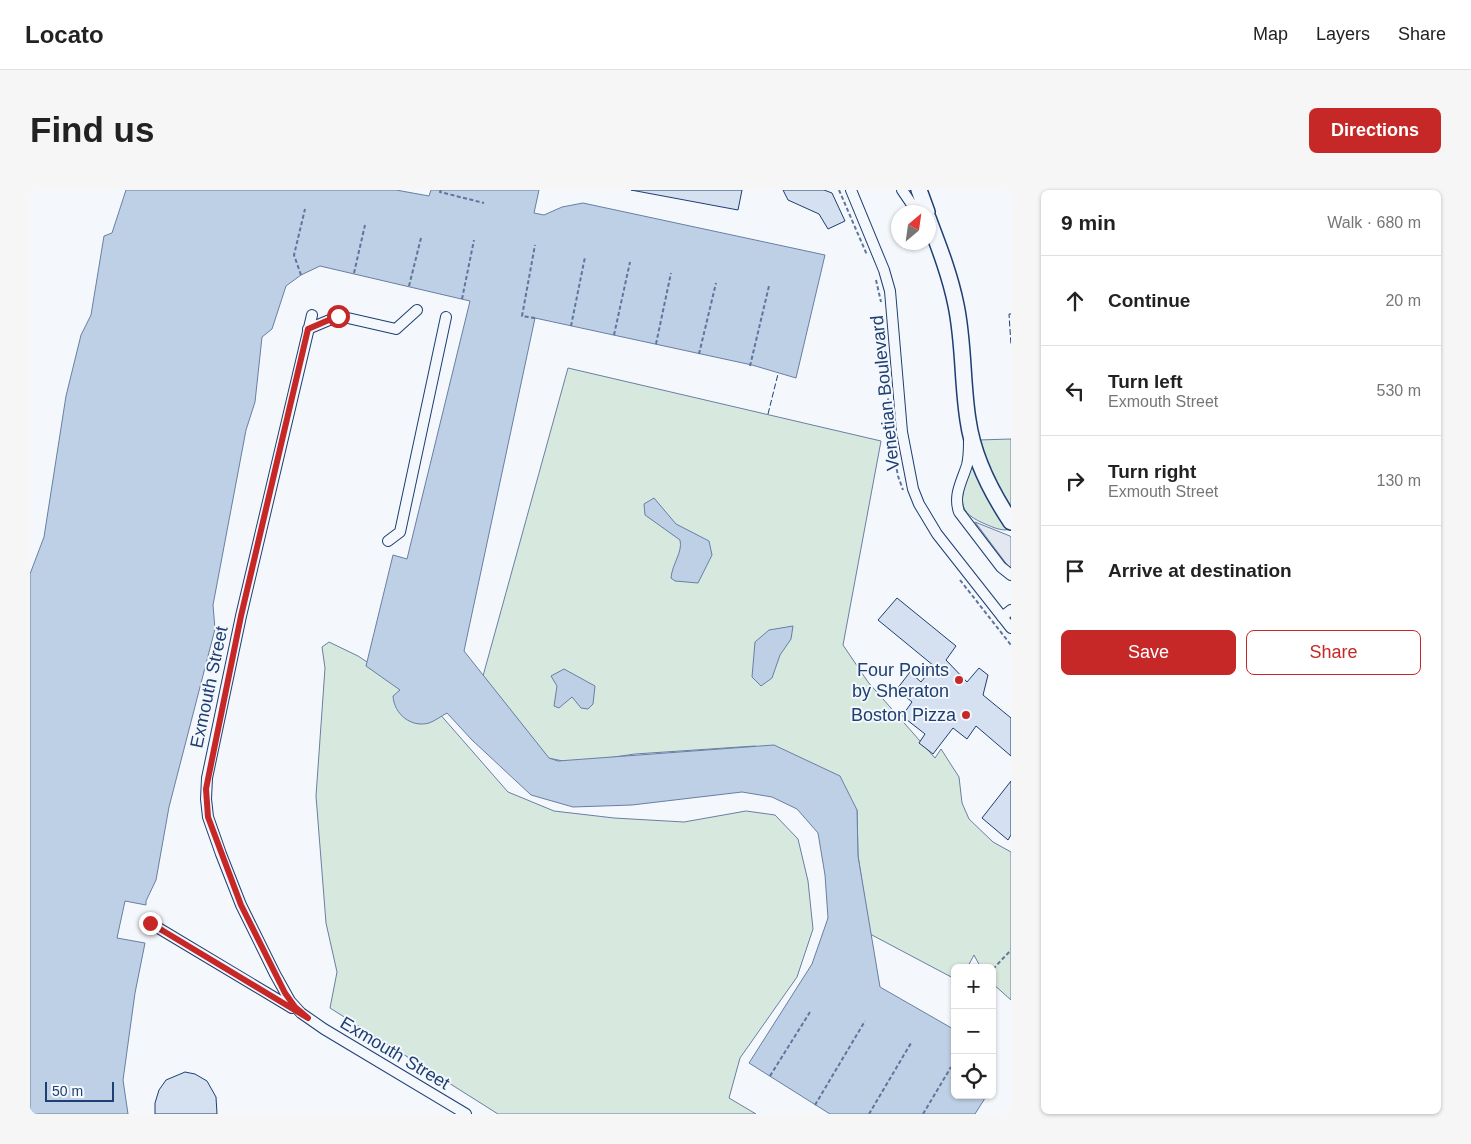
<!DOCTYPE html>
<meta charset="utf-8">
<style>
body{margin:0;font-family:Arial,sans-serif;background:#f6f6f6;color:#222}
.controls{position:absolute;right:15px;bottom:15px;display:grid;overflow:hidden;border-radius:8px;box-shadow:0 1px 4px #0004}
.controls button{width:45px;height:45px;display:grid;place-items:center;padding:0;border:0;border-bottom:1px solid #e0e0e0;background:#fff;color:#222;font:25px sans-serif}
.compass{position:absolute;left:861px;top:15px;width:45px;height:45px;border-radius:50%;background:#fff;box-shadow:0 1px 4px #0004;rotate:29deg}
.scale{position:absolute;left:15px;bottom:12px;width:69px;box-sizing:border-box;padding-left:5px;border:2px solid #1d3f73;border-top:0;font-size:14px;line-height:18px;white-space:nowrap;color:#1d3f73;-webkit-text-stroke:4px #f4f7fb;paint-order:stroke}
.stop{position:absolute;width:15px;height:15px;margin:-11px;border:4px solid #c62828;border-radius:50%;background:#fff}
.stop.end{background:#c62828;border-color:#fff;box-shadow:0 1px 5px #0008}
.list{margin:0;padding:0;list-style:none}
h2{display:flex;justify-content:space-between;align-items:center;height:65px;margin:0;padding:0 20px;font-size:21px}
h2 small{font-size:16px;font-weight:400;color:#767676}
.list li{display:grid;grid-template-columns:32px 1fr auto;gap:15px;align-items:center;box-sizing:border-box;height:90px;padding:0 20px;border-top:1px solid #e0e0e0}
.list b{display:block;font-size:19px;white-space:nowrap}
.list p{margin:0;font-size:16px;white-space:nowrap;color:#767676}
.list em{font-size:16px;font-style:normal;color:#767676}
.actions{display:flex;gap:10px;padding:15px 20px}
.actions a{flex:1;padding:11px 0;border:1px solid #c62828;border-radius:8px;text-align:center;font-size:18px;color:#c62828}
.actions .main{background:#c62828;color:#fff}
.icon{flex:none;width:28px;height:28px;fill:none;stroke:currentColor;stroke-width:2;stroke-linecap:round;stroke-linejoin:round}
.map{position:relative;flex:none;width:981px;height:924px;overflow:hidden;border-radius:8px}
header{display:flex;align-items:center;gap:30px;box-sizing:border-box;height:70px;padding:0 25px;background:#fff;border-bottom:1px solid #e0e0e0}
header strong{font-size:24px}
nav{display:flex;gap:28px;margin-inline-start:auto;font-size:18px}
.intro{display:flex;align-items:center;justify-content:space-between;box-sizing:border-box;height:120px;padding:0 30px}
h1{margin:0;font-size:35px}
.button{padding:12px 22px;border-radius:8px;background:#c62828;color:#fff;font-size:18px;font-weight:700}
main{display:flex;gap:30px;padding:0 30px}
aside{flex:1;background:#fff;border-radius:8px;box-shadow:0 1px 4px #0004}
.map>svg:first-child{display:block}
.green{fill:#d7e8df;stroke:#687fa3}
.parking{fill:#e3e8f0;stroke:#687fa3}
.water{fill:#bed0e5;stroke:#687fa3}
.building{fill:#d5e0f0;stroke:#1d3f73}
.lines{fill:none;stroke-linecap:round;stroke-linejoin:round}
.minor-casing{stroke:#1d3f73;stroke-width:12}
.highway-casing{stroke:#1d3f73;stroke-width:18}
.path{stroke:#5e769c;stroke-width:2;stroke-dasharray:4 2.5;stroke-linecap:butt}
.minor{stroke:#f4f7fb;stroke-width:10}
.highway{stroke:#f4f7fb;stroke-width:15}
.fence{stroke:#1d3f73;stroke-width:1;stroke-dasharray:6 2.5;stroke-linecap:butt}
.route{stroke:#c62828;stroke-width:6}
.poi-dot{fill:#c62828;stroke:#f4f7fb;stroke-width:2}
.labels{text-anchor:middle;stroke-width:4;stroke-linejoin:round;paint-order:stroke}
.street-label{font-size:18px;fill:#1d3f73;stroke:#f4f7fb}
.poi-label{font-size:18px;fill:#1d3f73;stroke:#f4f7fb;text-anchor:end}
</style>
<header>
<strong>Locato</strong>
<nav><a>Map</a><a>Layers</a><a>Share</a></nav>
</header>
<div class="intro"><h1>Find us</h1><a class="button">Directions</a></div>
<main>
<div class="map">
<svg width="981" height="924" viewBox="0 0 981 924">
<rect width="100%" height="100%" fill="#f4f7fb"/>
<path class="green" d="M538 178 851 251 813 455 838 492 905 568 911 559 929 587 932 613 939 629 963 652 981 662V810L962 793V778H951L944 765 937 778H925V789L840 744 828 666 827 620 725 556 605 564 543 573 518 568 453 486Z
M981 249V320L963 287 948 250Z
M944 277 977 337 976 340C968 340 960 336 953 333 922 320 933 303 941 278Z
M299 452 328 466 401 514 478 602 524 621 584 628 654 632 716 621 745 625 768 649 778 691 783 739 767 787 710 868 699 908 726 924H468L300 818 307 782 296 733 286 606 295 478 292 457Z"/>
<path class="parking" d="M945 332 980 346 981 348V380Z"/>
<path class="water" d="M96 0H366L399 6 401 0H509L504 23 514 25 532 17 553 13 795 65 766 188 722 175 505 128 434 461 519 568 528 571 744 555 810 586 827 620 828 666 850 797 925 840V905H957L945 924H800L719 873 782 774 798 728 795 685 788 643 767 619 742 607 712 602 602 615 543 617 501 605 442 550 417 523C411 526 405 531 399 533 381 538 364 524 363 506L370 500 336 476 363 365 377 369 440 111 290 76 271 85 256 96 242 139 232 147 225 212 216 240 183 415 185 439 139 617 126 690 116 711V715L95 711 87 748 115 753 105 803 93 890 98 924H0V384L14 347 36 206 51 145 61 125 74 46 82 43Z
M624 308 646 334 679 351 682 365 668 393 645 391 641 388C642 374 653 362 650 350L615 325 614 314Z
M763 436 761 449 750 465 742 488 731 496 722 487 725 452 739 440Z
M534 479 565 496 563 514 558 519 551 518 542 507 529 518 524 516 527 496 521 486Z"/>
<path class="building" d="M601 0H712L708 20Z
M753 0H794L802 3 815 31 798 39 789 24 758 10Z
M867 408 926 456 916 470 937 492 949 478 958 485 953 505 981 528V566L946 536 937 549 923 538 903 564 889 553 895 544 872 526 882 512 867 499 880 482 891 492 904 476 848 430Z
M981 591V645L978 650 952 628Z
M155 882 165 884 177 891 186 907 187 924H125V913L129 900 136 890Z"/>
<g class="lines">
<g class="minor-casing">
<path id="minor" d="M821 0 854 80 860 101 872 242 883 299 889 314 907 344 981 438
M872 0 887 22
M282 125 211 426 177 588 176 609 178 627 191 664 211 715 245 784 260 811 271 823 294 839 436 924
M278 139 309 126 366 139 387 120
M939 251C939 259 939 267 937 275 932 291 923 305 929 322L971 377 981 385
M358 351 370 342 416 127
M972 427 981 420
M120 733 262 818"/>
</g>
<g class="highway-casing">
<path id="highway" d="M889 0 897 22
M898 28C909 57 920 85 926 115 934 153 932 192 938 230 943 266 961 302 981 332"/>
</g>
<path class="path" d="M411 0 410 2 454 13
M809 0 837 65
M324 83 335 35
M271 85 264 65 275 19
M846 90 851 112
M379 96 391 48
M432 109 444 50
M505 128 492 126 505 55
M541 136 555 67
M853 137 861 249 868 286 873 300
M584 145 600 72
M626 154 641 83
M669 164 686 93
M720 176 739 96
M930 390 981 455
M963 779 981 760
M740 886 780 822
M785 915 835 831
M839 924 881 853
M893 924 921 877"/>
<use href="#minor" class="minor"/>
<use href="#highway" class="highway"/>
<path class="fence" d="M981 124H979L981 155
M738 224 748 184"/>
</g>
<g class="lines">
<path class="route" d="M120 733 278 828 265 817 255 803 211 715 178 627 176 599 211 426 278 139 308 126"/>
</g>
<g class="poi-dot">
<circle cx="929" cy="490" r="5"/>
<circle cx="936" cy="525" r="5"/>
</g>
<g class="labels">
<g class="street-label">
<text transform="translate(855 203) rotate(-96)" y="6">Venetian Boulevard</text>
<text transform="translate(179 497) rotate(-78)" y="6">Exmouth Street</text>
<text transform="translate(365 863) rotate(31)" y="6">Exmouth Street</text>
</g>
<g class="poi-label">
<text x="919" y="486">Four Points<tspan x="919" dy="21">by Sheraton</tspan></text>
<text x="926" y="531">Boston Pizza</text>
</g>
</g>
</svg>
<div class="controls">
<button>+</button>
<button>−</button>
<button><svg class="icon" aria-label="locate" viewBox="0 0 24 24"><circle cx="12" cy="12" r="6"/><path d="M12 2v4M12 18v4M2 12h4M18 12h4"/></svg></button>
</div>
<svg class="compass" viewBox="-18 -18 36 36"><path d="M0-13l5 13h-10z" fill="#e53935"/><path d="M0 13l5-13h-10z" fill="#767676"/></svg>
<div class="scale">50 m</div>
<div class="stop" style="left:308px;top:126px"></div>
<div class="stop end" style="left:120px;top:733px"></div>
</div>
<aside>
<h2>9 min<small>Walk · 680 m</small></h2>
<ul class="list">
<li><svg class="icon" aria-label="ahead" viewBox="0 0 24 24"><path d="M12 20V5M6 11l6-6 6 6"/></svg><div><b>Continue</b></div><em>20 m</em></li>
<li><svg class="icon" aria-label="left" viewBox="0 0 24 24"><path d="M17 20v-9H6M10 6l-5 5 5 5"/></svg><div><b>Turn left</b><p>Exmouth Street</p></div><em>530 m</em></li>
<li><svg class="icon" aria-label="right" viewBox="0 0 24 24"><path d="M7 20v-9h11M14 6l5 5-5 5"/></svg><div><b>Turn right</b><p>Exmouth Street</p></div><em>130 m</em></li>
<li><svg class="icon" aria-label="arrive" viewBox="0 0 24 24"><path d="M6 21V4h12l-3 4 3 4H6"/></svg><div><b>Arrive at destination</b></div></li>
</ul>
<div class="actions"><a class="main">Save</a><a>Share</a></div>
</aside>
</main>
